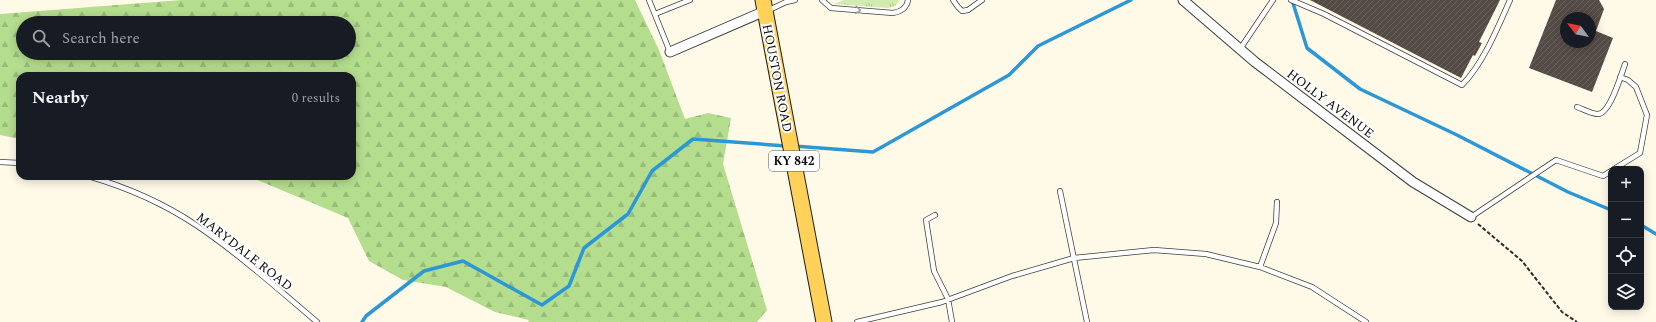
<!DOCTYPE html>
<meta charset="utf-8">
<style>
body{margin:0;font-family:Spectral,serif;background:#242831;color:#f1f3f6}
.controls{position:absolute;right:12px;bottom:12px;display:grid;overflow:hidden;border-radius:8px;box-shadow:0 2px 10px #0003}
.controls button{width:36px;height:36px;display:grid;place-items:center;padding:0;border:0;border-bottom:1px solid #363941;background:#171b24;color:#f1f3f6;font:20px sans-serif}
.compass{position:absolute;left:1560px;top:12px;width:36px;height:36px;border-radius:50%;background:#171b24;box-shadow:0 2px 10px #0003;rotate:302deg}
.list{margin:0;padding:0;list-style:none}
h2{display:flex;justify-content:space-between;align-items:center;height:52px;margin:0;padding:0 16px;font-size:17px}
h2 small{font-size:13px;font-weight:400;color:#9ea1a6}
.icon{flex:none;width:22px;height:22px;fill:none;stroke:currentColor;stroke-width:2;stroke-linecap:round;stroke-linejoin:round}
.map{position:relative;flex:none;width:1656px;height:322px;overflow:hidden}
.search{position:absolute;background:#171b24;box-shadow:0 2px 10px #0003;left:16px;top:16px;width:340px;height:44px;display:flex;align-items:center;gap:10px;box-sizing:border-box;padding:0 14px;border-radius:22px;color:#9ea1a6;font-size:15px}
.panel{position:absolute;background:#171b24;box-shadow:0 2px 10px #0003;left:16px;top:72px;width:340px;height:108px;border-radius:12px}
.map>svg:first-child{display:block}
.grass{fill:url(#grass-tufts)}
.forest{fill:url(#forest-firs);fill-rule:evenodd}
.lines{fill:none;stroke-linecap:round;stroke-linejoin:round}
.stream{stroke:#2b97d6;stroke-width:3.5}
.building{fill:url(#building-hatch);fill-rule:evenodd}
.service-casing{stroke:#3e3e3e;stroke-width:6}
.minor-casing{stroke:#3e3e3e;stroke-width:11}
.primary-casing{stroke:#1c1c1c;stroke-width:17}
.path{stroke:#2d2d2d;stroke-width:2;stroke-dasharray:4 2;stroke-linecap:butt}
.service{stroke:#fff;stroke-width:4.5}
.minor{stroke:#fff;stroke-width:9}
.primary{stroke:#ffd158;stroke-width:15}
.oneway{stroke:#9d9d9d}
.labels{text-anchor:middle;stroke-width:4;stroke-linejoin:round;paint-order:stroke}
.shield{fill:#fff;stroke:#545454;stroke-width:1}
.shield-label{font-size:12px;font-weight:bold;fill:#0b0b0b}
.street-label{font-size:13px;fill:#0b0b0b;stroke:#fff}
</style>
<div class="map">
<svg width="1656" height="322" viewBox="0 0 1656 322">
<defs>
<pattern id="grass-tufts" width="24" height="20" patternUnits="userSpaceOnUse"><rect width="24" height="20" fill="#d1ebb0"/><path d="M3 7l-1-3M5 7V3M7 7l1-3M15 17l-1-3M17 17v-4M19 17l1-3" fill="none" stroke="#b2c896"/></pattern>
<pattern id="forest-firs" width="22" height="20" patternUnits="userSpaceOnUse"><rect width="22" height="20" fill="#b4dd8e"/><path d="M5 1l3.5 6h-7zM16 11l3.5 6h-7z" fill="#99bc79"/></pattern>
<pattern id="building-hatch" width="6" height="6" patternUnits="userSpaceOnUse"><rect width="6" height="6" fill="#544b46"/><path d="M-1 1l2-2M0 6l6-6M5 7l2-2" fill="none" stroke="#68605c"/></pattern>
</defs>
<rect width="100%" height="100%" fill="#fffae8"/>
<path class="grass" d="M844 0H900L895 6 888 8 834 4Z"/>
<path class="forest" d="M182 0H635L659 50 685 119 708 113 731 118 723 164 767 310 757 322H528L529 320 495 312 446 287 403 280 369 261 348 218 248 176H352V76H20V139L0 135V14ZM23 23H349V53H23Z"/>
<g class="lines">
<path class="stream" d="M1292 0 1307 48 1360 89 1457 135 1568 192 1611 210
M794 146 873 152 1009 75 1038 46 1131 0
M1641 225 1656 234
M362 322 366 316 424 271 463 261 542 305 569 286 584 248 628 214 652 171 693 139 786 146"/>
</g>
<path class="building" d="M1310 0H1500L1479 42 1482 43 1475 56 1473 55 1461 78Z
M1556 0H1599L1604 9 1596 31 1613 38 1592 92 1529 68ZM1566 18H1590V42H1566Z"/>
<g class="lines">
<g class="service-casing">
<path id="service" d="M649 0 670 52
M822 0 831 8 893 13C900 12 907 8 908 0
M953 0 958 7 962 11 968 10 982 0
M1291 0 1324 14 1462 85C1483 64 1498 27 1510 0
M767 11 786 2 795 0
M655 14 690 0
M1240 49 1273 0
M1577 107C1583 109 1591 114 1598 114 1610 114 1621 75 1625 64
M0 162 20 163
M1614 169 1640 153 1647 115 1636 87 1628 80 1620 77
M88 176C126 187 163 203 196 225 239 254 278 289 317 322
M1060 191 1087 322
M935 215 926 220 934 271 948 299 952 322
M1471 217 1556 160 1603 176 1611 171
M1260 267 1276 223 1277 202
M857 322 942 302 1012 276 1074 258 1154 250 1206 254 1260 267 1312 287 1366 322"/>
</g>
<g class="minor-casing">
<path id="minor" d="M1183 0 1255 62 1413 182 1471 217
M670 52 765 11"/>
</g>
<g class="primary-casing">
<path id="primary" d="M763 0 824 322"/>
</g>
<path class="path" d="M1478 224 1522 261 1562 312 1577 322"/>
<use href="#service" class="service"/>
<use href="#minor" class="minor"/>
<use href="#primary" class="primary"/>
</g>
<defs><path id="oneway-chevron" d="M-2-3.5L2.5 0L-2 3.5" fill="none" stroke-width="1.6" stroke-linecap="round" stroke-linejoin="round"/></defs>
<use class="oneway" href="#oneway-chevron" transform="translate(858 10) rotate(5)"/>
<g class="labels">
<rect class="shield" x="769" y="151" width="50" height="20" rx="3"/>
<g class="shield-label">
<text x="794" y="165">KY 842</text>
</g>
<g class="street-label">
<text transform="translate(778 78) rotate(79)" y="5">HOUSTON ROAD</text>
<text transform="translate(1331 103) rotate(37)" y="5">HOLLY AVENUE</text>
<text transform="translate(245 251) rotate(38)" y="5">MARYDALE ROAD</text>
</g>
</g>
</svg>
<div class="controls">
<button>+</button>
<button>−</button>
<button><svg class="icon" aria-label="locate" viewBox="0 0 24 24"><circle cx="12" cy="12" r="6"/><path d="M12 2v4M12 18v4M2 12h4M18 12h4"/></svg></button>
<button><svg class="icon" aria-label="layers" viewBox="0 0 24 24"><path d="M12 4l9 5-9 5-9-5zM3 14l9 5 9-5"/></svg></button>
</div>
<svg class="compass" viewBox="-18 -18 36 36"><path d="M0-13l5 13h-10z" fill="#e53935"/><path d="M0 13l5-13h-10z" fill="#9ea1a6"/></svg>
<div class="search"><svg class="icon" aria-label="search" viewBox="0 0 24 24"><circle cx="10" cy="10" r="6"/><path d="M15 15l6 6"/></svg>Search here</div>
<section class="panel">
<h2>Nearby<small>0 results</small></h2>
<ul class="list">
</ul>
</section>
</div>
